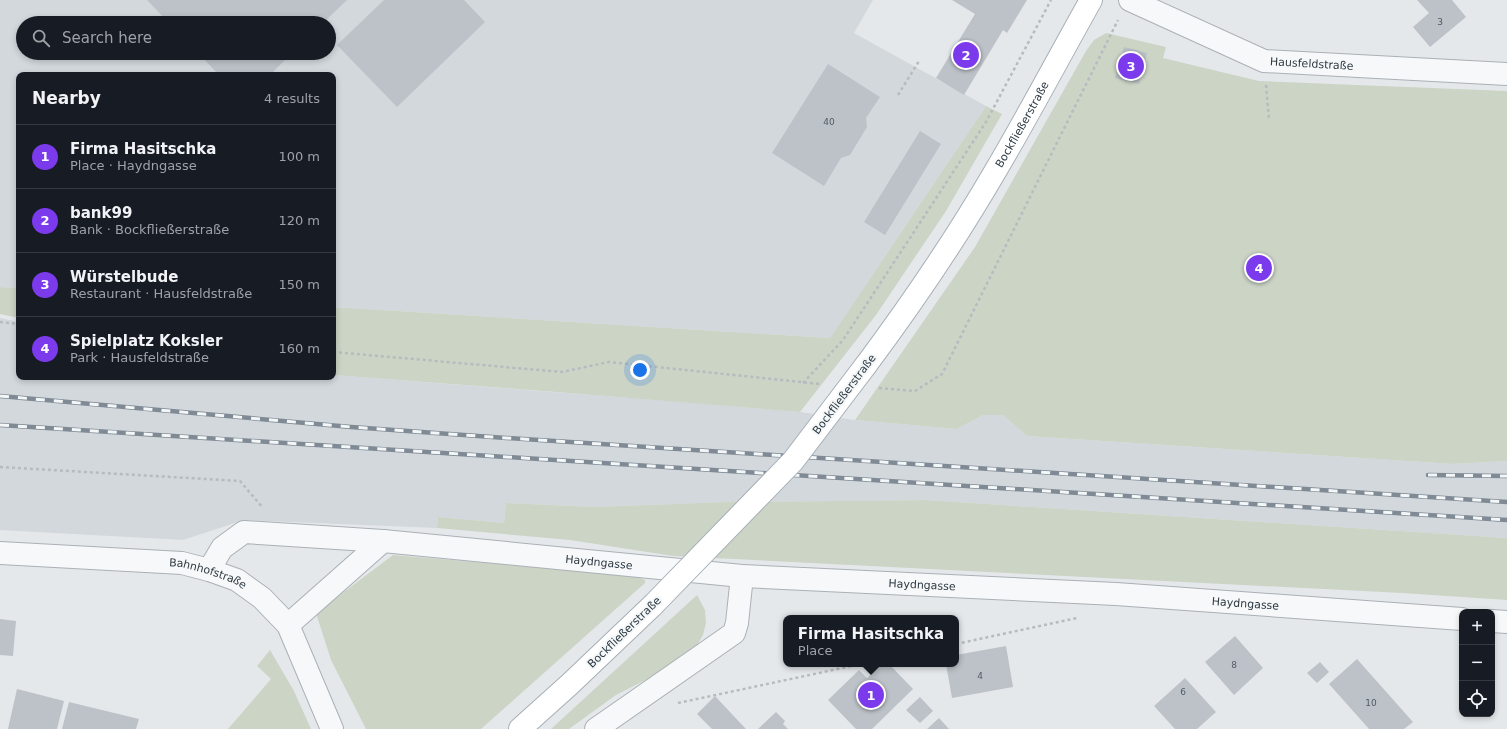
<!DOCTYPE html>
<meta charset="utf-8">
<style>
body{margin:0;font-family:"DejaVu Sans",sans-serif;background:#242831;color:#f1f3f6}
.controls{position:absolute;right:12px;bottom:12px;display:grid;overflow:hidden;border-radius:8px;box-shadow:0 2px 6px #0003}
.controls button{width:36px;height:36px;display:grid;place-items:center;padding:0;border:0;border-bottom:1px solid #363941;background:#171b24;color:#f1f3f6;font:20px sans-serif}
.you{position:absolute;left:640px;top:370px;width:14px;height:14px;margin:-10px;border:3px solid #fff;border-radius:50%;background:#1a73e8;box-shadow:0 0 0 6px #1a73e833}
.badge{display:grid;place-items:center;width:26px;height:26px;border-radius:50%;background:#7c3aed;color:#fff;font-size:13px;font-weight:700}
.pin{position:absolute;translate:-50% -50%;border:2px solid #fff;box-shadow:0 1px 4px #0006}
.popup{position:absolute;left:783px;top:615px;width:176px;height:52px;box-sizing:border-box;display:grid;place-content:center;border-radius:8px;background:#171b24;filter:drop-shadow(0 1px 3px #0005);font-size:13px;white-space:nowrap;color:#9ea1a6}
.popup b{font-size:15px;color:#f1f3f6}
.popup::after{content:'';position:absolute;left:50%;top:100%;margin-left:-8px;border:8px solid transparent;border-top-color:#171b24}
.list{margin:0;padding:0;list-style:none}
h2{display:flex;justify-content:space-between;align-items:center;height:52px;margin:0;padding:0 16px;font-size:17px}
h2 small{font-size:13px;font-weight:400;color:#9ea1a6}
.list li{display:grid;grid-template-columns:26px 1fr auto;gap:12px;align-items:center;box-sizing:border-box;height:64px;padding:0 16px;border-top:1px solid #363941}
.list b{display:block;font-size:15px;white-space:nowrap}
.list p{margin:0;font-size:13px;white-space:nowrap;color:#9ea1a6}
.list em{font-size:13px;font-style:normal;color:#9ea1a6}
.icon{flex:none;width:22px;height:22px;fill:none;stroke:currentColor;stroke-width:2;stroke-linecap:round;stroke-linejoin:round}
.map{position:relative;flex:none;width:1507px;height:729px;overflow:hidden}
.search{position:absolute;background:#171b24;box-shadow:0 2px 6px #0003;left:16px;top:16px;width:320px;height:44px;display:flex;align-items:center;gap:10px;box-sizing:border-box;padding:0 14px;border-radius:22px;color:#9ea1a6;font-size:15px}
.panel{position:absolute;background:#171b24;box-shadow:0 2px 6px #0003;left:16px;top:72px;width:320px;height:308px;border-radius:8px}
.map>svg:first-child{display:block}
.built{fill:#d3d8dd;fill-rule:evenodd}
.green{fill:#ccd4c6}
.building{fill:#bcc2c8}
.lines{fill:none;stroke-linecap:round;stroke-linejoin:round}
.minor-casing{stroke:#aab0b5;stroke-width:24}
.major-casing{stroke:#a5afb6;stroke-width:24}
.path{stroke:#b6bbbf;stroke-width:2.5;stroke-dasharray:3 3;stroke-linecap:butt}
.minor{stroke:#f7f8fa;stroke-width:22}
.major{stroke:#fff;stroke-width:22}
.rail-casing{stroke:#7f8a94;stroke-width:4.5}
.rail{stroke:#f4f7f8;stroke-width:3;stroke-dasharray:9;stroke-linecap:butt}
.major-bridge-casing{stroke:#a5afb6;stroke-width:24;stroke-linecap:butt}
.major-bridge{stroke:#fff;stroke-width:22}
.labels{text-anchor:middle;stroke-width:4;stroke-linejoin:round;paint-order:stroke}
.number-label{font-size:9px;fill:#515b64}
.street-label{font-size:11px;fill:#2d3942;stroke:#f4f7f8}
</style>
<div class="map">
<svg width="1507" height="729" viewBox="0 0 1507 729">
<rect width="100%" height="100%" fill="#e5e8eb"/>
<path class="built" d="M0 0H873L854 33 986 106 830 338 333 307V75H19V288L0 287ZM23 23H329V53H23Z
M0 318 19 322V377H333V375L696 403 800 412 855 420 957 429 983 415H1003L1027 436 1453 464 1507 461V538L926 500 725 502 594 507 506 503 504 523 438 517 437 528 244 520 183 540 0 530Z"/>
<path class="green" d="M1106 33 1166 47 1163 58 1259 81 1507 91V461L1453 464 1027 436 1003 415H983L957 429 855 420 975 247 1086 51 1094 40Z
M986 106 1002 114 946 211 876 315 800 412 556 392 333 375V307L830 338Z
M0 287 19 288V318L0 314Z
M926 500 1507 538V600L1402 593 673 556 570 540 437 528 438 517 504 523 506 503 594 507 725 502Z
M393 555 636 576 645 580V583L481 729H366L331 660 316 613Z
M697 595 705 610 706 623 703 635 696 647 679 663 616 695 569 729H551Z
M270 650 294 691 311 729H228L271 679 257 666Z"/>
<path class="building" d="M147 0H347L323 23H169Z
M384 0H464L485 22 397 107 337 45Z
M952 0H1027L1007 33 1003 30 964 95 936 78 975 14Z
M1417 0H1452L1466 17 1430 47 1413 27 1429 13Z
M1124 47 1147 53 1139 84 1115 78Z
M198 53H292L270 75H219Z
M828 64 880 97 866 118 867 127 850 155 841 158 824 186 772 153Z
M920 131 941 144 885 235 864 222Z
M0 619 16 621 13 656 0 655Z
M1235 636 1263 668 1234 695 1205 662Z
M1006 646 1013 687 952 698 946 664H956V655Z
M1357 659 1413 722 1404 729H1369L1329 684Z
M1320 662 1329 672 1317 683 1307 673Z
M882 664H889L913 689 872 729H856L828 700 859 670 867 678Z
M1185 678 1216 712 1197 729H1175L1154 706Z
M17 689 64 701 57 729H8Z
M715 696 729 711 746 729H712L697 714Z
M920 697 933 711 920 723 906 710Z
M69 702 139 719 136 729H62Z
M776 712 785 721 783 724 788 729H758Z
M939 718 949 729H927Z"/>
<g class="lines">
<g class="minor-casing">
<g id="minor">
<path id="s1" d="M1130 0 1264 61 1507 74"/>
<path id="s2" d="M0 553 182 563 209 570 237 580 262 598 288 625 332 729"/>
<path id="s3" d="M209 570 222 548 244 532 383 541 742 576 1116 594 1462 619"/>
<path d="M1492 621 1507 622"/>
<path d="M288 625 383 541"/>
<path d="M596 729 734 633 737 623 742 576"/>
</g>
</g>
<g class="major-casing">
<g id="major">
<path id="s4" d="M866 365C913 302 957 237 996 170 1029 114 1059 57 1091 0"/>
<path d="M520 729 570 684 653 605"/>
</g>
</g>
<path class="path" d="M1266 85 1269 120
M898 95 919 61
M0 322 19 324
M333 352 562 372 609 362 820 384
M803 383 843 340 986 122 1051 0
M879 388 915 391 942 374 1118 20
M0 467 240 481 263 508
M956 644 1077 618
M678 703 861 664"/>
<use href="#minor" class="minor"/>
<use href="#major" class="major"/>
<g class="rail-casing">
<path id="rail" d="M0 396 351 427 492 437 1507 502
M0 425 1507 520
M1428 475 1507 476"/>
</g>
<use href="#rail" class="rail"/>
<g class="major-bridge-casing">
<path id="major-bridge" d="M653 605 793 461 866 365"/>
</g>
<use href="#major-bridge" class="major-bridge"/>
</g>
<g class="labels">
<g class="number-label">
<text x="1440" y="25">3</text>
<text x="829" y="125">40</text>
<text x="1234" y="668">8</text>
<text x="980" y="679">4</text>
<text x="1183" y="695">6</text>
<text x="1371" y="706">10</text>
</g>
<g class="street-label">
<text dy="4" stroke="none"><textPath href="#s1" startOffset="195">Hausfeldstraße</textPath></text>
<text dy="4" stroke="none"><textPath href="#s4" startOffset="287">Bockfließerstraße</textPath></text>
<text transform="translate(844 394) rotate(-53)" y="4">Bockfließerstraße</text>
<text dy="4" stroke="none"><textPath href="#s3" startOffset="409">Haydngasse</textPath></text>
<text dy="4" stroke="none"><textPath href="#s2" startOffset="210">Bahnhofstraße</textPath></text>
<text dy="4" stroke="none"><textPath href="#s3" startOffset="733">Haydngasse</textPath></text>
<text dy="4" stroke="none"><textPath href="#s3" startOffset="1057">Haydngasse</textPath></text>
<text transform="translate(624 632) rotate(-44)" y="4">Bockfließerstraße</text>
</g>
</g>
</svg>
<div class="controls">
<button>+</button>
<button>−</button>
<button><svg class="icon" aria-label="locate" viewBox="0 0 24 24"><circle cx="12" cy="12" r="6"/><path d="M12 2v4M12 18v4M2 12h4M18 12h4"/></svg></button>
</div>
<div class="you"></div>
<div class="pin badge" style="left:871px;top:695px">1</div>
<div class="popup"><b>Firma Hasitschka</b>Place</div>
<div class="pin badge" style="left:966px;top:55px">2</div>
<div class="pin badge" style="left:1131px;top:66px">3</div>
<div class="pin badge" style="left:1259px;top:268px">4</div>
<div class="search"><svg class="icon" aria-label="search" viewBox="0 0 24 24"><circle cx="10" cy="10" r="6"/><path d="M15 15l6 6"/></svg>Search here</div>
<section class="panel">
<h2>Nearby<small>4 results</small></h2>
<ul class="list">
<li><span class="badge">1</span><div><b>Firma Hasitschka</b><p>Place · Haydngasse</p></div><em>100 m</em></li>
<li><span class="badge">2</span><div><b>bank99</b><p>Bank · Bockfließerstraße</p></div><em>120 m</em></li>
<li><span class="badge">3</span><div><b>Würstelbude</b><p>Restaurant · Hausfeldstraße</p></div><em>150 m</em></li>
<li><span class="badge">4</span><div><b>Spielplatz Koksler</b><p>Park · Hausfeldstraße</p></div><em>160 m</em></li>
</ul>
</section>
</div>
